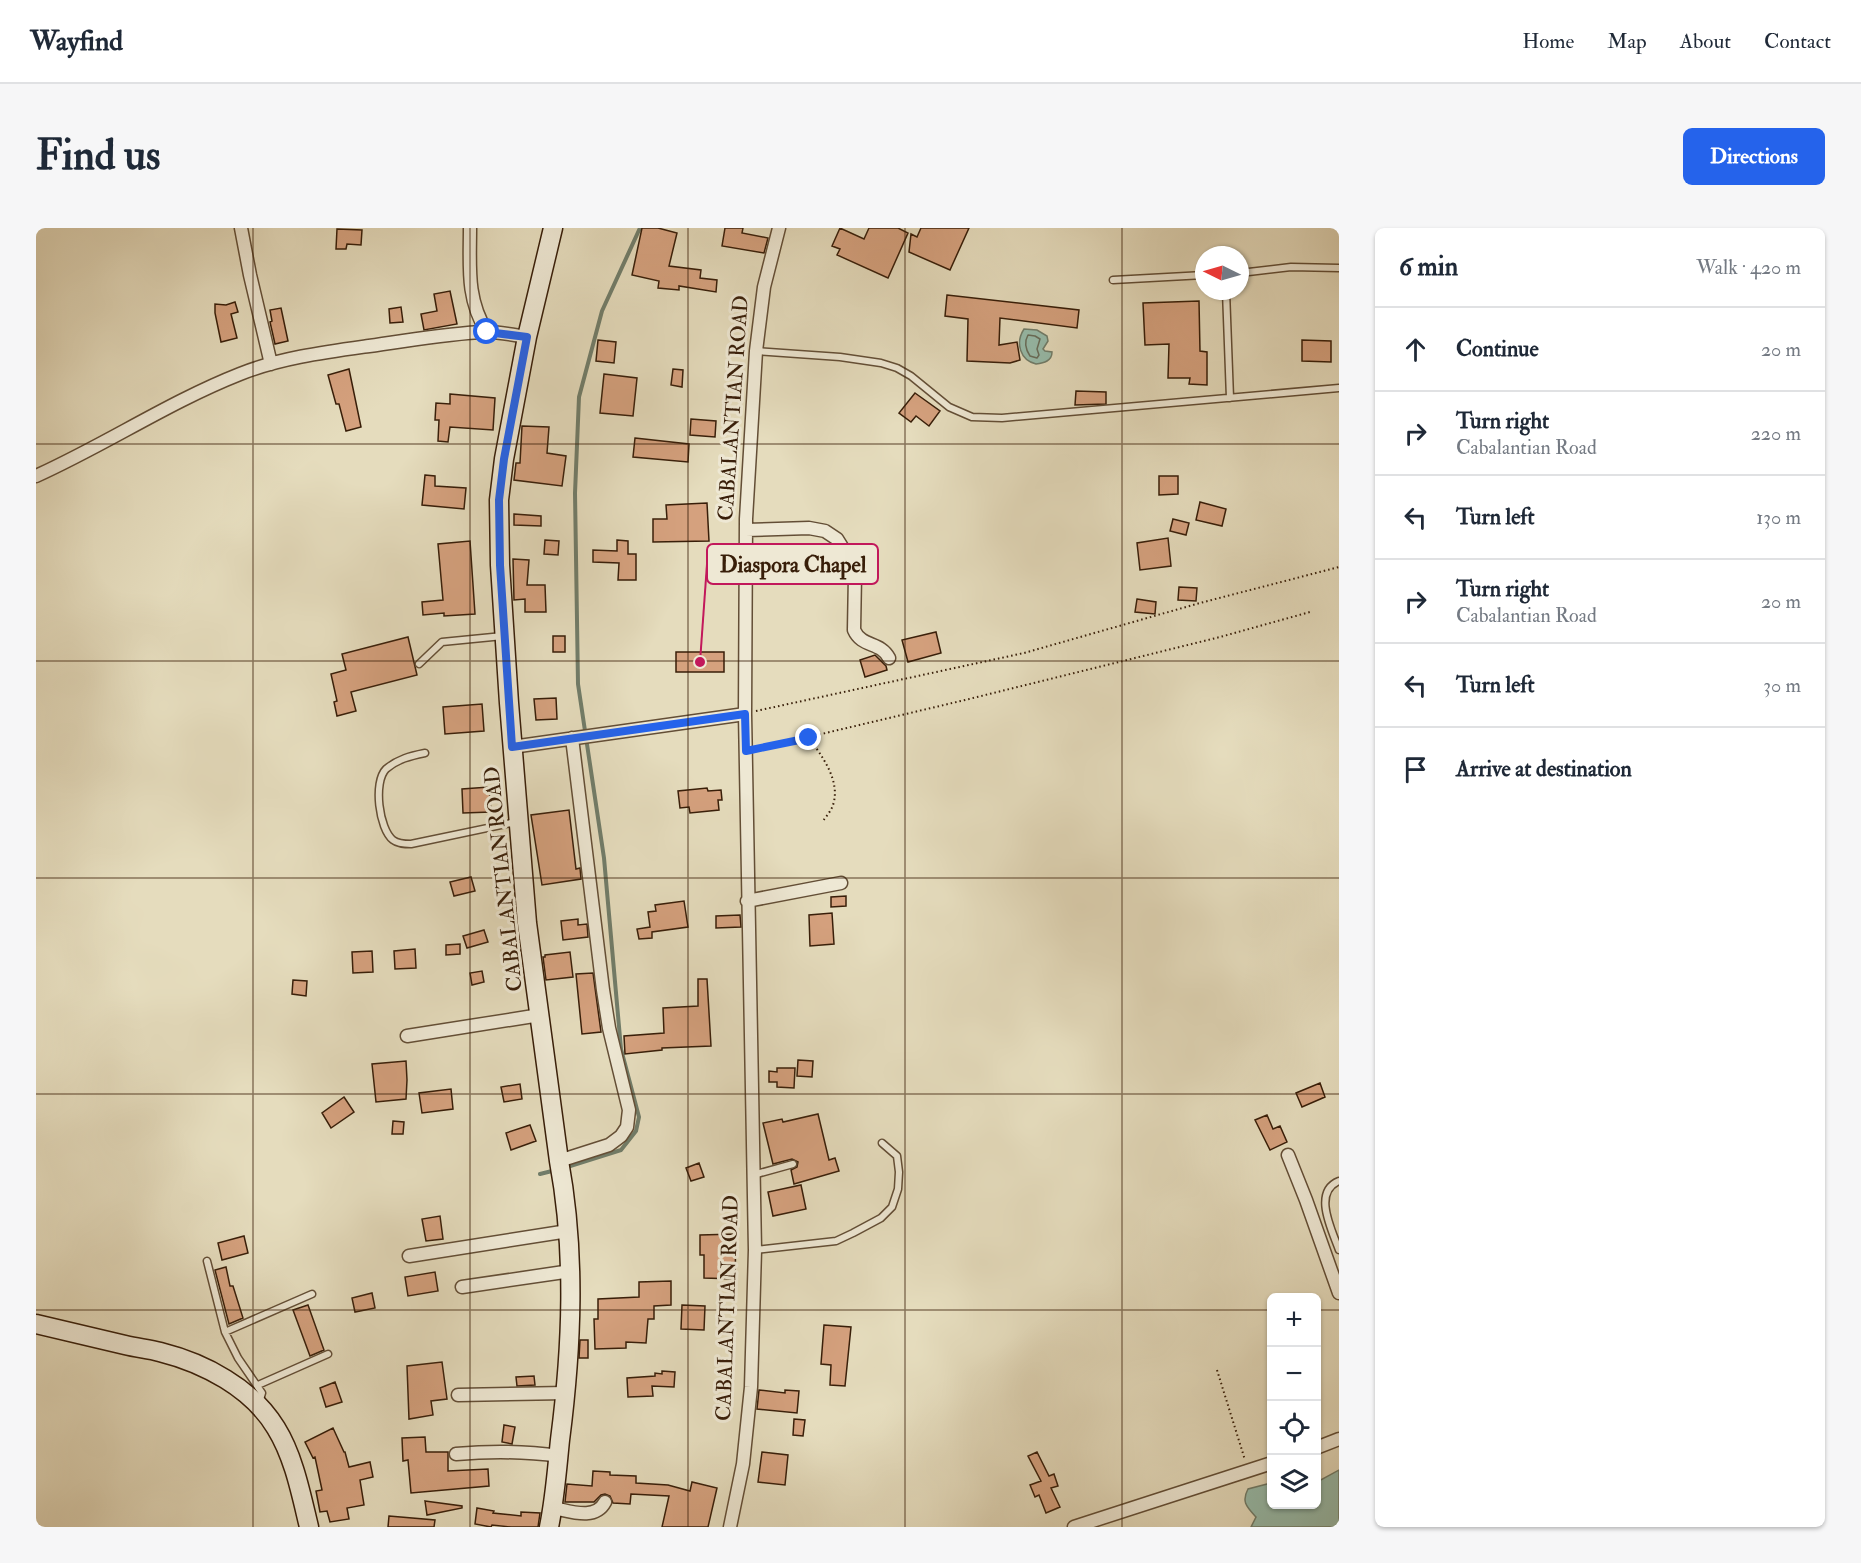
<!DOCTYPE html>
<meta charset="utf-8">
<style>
body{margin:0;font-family:"IM FELL Double Pica",serif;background:#f6f6f7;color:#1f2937}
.controls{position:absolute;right:18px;bottom:18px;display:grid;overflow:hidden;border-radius:9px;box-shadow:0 2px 4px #0004}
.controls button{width:54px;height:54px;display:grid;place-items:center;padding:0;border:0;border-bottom:2px solid #e0e1e3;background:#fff;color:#1f2937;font:30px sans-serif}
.compass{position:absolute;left:1159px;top:18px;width:54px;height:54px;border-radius:50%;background:#fff;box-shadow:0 2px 4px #0004;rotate:275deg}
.stop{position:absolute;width:18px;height:18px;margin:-14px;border:4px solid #2563eb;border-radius:50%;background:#fff}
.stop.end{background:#2563eb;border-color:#fff;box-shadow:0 2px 6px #0008}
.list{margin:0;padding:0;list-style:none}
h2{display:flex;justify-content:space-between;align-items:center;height:78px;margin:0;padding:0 24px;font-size:26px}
h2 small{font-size:20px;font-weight:400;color:#747a83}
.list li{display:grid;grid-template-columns:39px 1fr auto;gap:18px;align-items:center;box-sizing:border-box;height:84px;padding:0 24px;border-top:2px solid #e0e1e3}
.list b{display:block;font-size:22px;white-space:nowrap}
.list p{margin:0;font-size:20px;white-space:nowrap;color:#747a83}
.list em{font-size:20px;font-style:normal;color:#747a83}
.icon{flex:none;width:33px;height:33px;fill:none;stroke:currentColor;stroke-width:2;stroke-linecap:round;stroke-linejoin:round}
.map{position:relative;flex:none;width:1303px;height:1299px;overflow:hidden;border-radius:9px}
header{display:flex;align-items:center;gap:36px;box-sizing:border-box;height:84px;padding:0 30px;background:#fff;border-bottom:2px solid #e0e1e3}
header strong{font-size:28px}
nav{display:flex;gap:33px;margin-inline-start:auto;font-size:21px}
.intro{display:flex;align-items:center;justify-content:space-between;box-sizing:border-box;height:144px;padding:0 36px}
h1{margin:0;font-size:42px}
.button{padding:15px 27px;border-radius:9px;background:#2563eb;color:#fff;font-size:21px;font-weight:700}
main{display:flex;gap:36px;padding:0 36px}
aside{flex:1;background:#fff;border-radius:9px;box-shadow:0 2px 4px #0004}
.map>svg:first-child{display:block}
.water{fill:#97bcab;stroke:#717d6a;stroke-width:1.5}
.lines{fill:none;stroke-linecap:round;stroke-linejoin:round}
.shore{stroke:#686d5a;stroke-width:1.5}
.stream{stroke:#717d6a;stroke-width:4}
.building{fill:#d5a17e;stroke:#381e09;stroke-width:1.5}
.lane-casing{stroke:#634e36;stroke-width:9}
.street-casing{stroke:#634e36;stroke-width:15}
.secondary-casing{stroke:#381e09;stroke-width:21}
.path{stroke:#381e09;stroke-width:2;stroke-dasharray:1.5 3;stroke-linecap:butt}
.lane{stroke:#eee8d4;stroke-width:6}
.street{stroke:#eee8d4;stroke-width:12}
.secondary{stroke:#eee8d4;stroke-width:18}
.route{stroke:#2563eb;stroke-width:8}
.grid{fill:none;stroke:#381e09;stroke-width:1.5;stroke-opacity:0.55}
.labels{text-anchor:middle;stroke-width:6;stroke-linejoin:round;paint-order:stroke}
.street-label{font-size:21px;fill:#381e09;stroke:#eee8d4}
.leader{fill:none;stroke:#c2185b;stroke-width:2}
.callout-dot{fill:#c2185b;stroke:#eee8d4;stroke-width:2}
.callout{fill:#eee8d4;stroke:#c2185b;stroke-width:2}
.callout-label{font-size:22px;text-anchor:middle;font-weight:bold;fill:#381e09}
</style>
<header>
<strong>Wayfind</strong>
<nav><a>Home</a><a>Map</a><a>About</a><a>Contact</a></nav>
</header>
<div class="intro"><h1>Find us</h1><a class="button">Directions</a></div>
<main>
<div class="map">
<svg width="1303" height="1299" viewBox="0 0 1303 1299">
<rect width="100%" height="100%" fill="#e5dcbd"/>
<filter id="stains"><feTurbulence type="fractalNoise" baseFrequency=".00333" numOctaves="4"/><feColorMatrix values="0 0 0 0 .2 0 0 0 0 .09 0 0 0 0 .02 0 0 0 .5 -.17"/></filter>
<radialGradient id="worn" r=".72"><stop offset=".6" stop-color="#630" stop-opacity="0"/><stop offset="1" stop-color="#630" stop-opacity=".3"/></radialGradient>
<path class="water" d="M988 101 1001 102 1011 108 1012 113 1007 121 1009 123 1016 124C1016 133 1008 135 1000 136 984 132 979 115 988 101Z
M1303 1242V1299H1215L1220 1289C1211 1279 1205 1274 1212 1261L1235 1255 1236 1276H1280L1281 1254Z"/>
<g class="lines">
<path class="shore" d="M992 107 999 108 1004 111 1001 121 1003 127 1001 130 994 128C990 122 988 114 992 107Z"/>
<path class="stream" d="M531 939 585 922 600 903 603 889 585 821 568 630 542 456 539 265 543 169 566 83 604 0
M504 946 516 943"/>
</g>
<path class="building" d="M606 0H622L641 5 633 38 665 42 664 50 681 52 680 64 643 58V62L622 60 623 53 596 47Z
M689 0H707L706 5 732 10 728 25 686 18Z
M804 0 828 11 833 0H862L872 5 852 50 801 27 804 21 796 18Z
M885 0H933L914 42 873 24 875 6 881 9Z
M301 1 326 2 325 17 311 16 310 21H300Z
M414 63 421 96 388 102 385 86 401 83 398 66Z
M911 67 1043 82 1041 100 964 90 963 117 981 114 984 132 974 135 931 133 932 91 909 88Z
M1163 73 1164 123 1171 124V157L1153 156 1154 150H1132L1133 116 1109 117 1107 75Z
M199 74 202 84 195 86 201 110 185 114 179 85V76L190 77Z
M365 79 367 94 354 95 353 81Z
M245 80 252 113 239 116 234 94 236 93 234 82Z
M562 112 580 114 578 135 560 133Z
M1266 112 1295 113V134L1266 133Z
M313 141 325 199 310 203 303 176H300L292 147Z
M637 141 647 142 646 159 635 157Z
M568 146 601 150 597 188 564 185Z
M1040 163 1070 164V176L1039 177Z
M879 165 904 183 893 198 880 188 875 194 863 185Z
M414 166 459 170 457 202 414 199 412 214 402 213 403 192H399L400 175 414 176Z
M655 191 680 193 679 209 654 207Z
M486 198 513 199 511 225 530 228 526 258 478 252 480 235H484Z
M599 210 653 216 652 234 597 229Z
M389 247 399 248V258L430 260 428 281 386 277Z
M1123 248H1142V266L1123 267Z
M1164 274 1190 281 1186 298 1160 292Z
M671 275 673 313 617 314V291H631L630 277Z
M478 286 505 288V298L478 297Z
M1137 291 1153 295 1150 307 1134 303Z
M1132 310 1135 338 1104 342 1101 315Z
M509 312 523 313 522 327 508 326Z
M581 312 592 313V326H600V352H582L583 335 557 334V322L581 323Z
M434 313 439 386 408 388V385L387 387 386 374 407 372 402 316Z
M477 331 493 332 491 357H509L510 384H489V371L478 372Z
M1143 359 1161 360 1160 373 1142 372Z
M1101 371 1120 374 1119 386 1099 384Z
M900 404 905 425 872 434 866 412Z
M517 408H529V424H517Z
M372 409 381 447 315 464 320 483 301 488 298 474 301 473 295 446 310 442 306 426Z
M640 424H688V444H640Z
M839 427 850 438 851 442 829 449 824 432Z
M520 470 521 491 500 492 498 471Z
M446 476 448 503 409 506 407 479Z
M453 559 455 584 427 585 426 561Z
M671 560 672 563 685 562 686 572H682L683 582 654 585 653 579 644 580 642 563Z
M533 582 540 641 544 640 545 651 506 657 495 587Z
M435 649 439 663 418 668 414 654Z
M810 668V678L795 679V669Z
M648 673 652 699 616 704V710L603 711 601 701 614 699 612 684 620 683 619 677Z
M796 685 798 716 774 718 773 687Z
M704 687 705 699 680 700V688Z
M542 691V697L551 696 552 709 527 712 525 693Z
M448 702 452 714 431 720 427 708Z
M424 716V726L410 727V717Z
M379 721 380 740 359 741 358 723Z
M336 723 337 744 317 745 316 724Z
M534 724 537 749 510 752 507 729H509V727Z
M446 743 448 754 436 757 434 745Z
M557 745 565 804 546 806 540 746Z
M662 751H671L675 818 626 820V822L589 826 588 808 628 805 627 780 662 778Z
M257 752 271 753 270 768 256 766Z
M762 832 777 833 776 849 761 848Z
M370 833 371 852 370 871 340 874 336 836Z
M741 840H759L758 860 741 859V854H733V843L741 844Z
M1284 855 1289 869 1266 879 1260 865Z
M484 856 486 871 468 874 465 859Z
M415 861 417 881 386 885 383 865Z
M308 869 318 884 295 900 286 885Z
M782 886 793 932 799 930 803 943 758 956 755 942 761 939 762 934 756 931 737 936 727 895 746 891 747 894Z
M1231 887 1237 901 1244 898 1251 914 1234 922 1219 892Z
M357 893 368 894 367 906H356Z
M494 897 500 913 475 922 470 905Z
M663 935 668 949 655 953 650 940Z
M765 957 770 981 737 988 732 964Z
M404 988 407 1011 390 1013 386 991Z
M700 1006 699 1051 668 1050V1027H664V1007Z
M208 1008 212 1025 186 1032 182 1015Z
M190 1039 194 1058H197L207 1090 193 1096 179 1042Z
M399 1044 402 1063 372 1068 369 1049Z
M635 1053V1077L618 1078V1091H612L610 1115 590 1114V1120L559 1121 558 1091H562V1071L603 1069V1054Z
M336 1065 339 1080 319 1084 316 1070Z
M272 1077 288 1122 274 1128 257 1082Z
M646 1077 669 1078 668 1102 645 1101Z
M788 1097 815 1099 809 1158 794 1157 795 1137 785 1136Z
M544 1112H552V1130H543Z
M406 1134 411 1171 395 1173 397 1187 373 1191 371 1138Z
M626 1143 639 1144 638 1159 616 1158 617 1168 592 1169 591 1150 619 1148V1145L626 1146Z
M498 1148 499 1157 481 1158 480 1149Z
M299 1154 306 1174 290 1179 284 1160Z
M723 1162 749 1165V1162L763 1163 761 1185 721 1181Z
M758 1191 769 1192 767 1208 757 1207Z
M468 1197 479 1199 476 1216 466 1214Z
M297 1200 308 1224H309L313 1239 334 1234 337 1249 324 1252 328 1277 311 1280 313 1291 294 1294 291 1283 284 1284 280 1263 286 1262 279 1229 277 1230 269 1214Z
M389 1209 390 1224H412V1243L452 1241 453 1258 375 1265 372 1232 367 1233 366 1210Z
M726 1224 752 1227 749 1257 722 1254Z
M1001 1224 1013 1248 1018 1246 1022 1258 1015 1260 1024 1279 1010 1285 1003 1267 999 1269 994 1257 1005 1253 992 1228Z
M557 1243 574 1244V1247L600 1248V1255L632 1257 654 1263 656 1254 681 1260 672 1299H626L633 1268 595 1266 594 1276 577 1275 574 1268 569 1266 565 1267 558 1274H529L531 1256 556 1258Z
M389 1273 426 1278V1280L391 1287Z
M441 1280 458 1283 457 1285 485 1288V1284L504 1285 502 1299H475L456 1297 455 1299 439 1296Z
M353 1288 399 1292 398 1299H352Z"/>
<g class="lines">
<g class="lane-casing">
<path id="lane" d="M1204 45 1255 39 1303 40
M1077 52 1168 47
M1190 63 1194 170
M720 123 804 129 845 135 861 140 875 148 913 179 936 189 966 190 1303 160
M383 436 406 414 467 408
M389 525C374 528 362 531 350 541 337 554 343 601 357 612 362 616 369 616 375 616L480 594
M717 947 757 936
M1303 953C1276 964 1296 1002 1303 1022
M719 1022 800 1013 817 1005 845 990 856 979 862 961 863 944 861 928 846 915
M171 1033 189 1104 202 1130 226 1165 223 1175
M189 1104 276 1066
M222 1157 292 1126"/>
</g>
<g class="street-casing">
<path id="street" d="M205 0 214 47 235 136
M434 0C434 38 430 71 451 104
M0 248C69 217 133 174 204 146 244 130 290 124 333 118 371 113 411 105 450 104 464 104 478 107 491 109
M710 302 773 300 789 303 801 311 814 332 819 347 818 402C826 420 844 413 853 430
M476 519 709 486
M711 673 805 655
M371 808 504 787
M1252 927 1270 972 1303 1065
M523 933 573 917 585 908 591 899 593 882 573 800 567 762 536 510
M373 1028 532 1003
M426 1059 535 1043
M422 1167 530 1165
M1280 1220 1303 1211
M420 1226C455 1223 488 1223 523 1228
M517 1280C534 1283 559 1293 569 1274
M694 1299 707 1236 715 1159 719 1022 709 486 710 291 720 123 728 59 743 0
M1038 1299 1236 1235"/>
</g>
<g class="secondary-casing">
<path id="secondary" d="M0 1096C30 1103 59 1110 89 1117 101 1120 113 1121 124 1124 168 1135 216 1160 240 1200 258 1229 265 1266 273 1299
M513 1299C519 1270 521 1241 524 1212 536 1119 540 1025 523 933L491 695 473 475 464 337 463 272 468 231 491 109 517 0"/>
</g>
<path class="path" d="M720 483 988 425 1164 375 1303 339
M773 510C786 528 805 553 797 577 795 583 790 589 786 594
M722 521 929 472 1184 409 1274 384
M1181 1142 1209 1232"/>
<use href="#lane" class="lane"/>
<use href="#street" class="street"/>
<use href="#secondary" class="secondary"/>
</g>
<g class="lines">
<path class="route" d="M451 104 491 109 468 231 463 272 464 337 476 519 709 486 710 523 773 510"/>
</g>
<path class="grid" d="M217 0V1299M434 0V1299M652 0V1299M869 0V1299M1086 0V1299M0 216H1303M0 433H1303M0 650H1303M0 866H1303M0 1082H1236M1280 1082H1303"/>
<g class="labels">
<g class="street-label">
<text transform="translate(697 180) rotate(-86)" y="7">CABALANTIAN ROAD</text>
<text transform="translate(467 651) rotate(-96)" y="7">CABALANTIAN ROAD</text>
<text transform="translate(691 1080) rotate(-88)" y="7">CABALANTIAN ROAD</text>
</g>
</g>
<path class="leader" d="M664 434L671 336"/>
<circle class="callout-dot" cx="664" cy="434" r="6"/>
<rect class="callout" x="671" y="316" width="171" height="40" rx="6"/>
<g class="callout-label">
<text x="757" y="344">Diaspora Chapel</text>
</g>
<rect width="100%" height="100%" filter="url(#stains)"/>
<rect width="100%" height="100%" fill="url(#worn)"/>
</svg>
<div class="controls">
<button>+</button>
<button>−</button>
<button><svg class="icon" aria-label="locate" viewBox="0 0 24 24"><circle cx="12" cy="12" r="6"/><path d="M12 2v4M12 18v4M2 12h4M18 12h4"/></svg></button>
<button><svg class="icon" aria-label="layers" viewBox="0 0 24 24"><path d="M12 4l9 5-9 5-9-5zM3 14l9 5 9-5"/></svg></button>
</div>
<svg class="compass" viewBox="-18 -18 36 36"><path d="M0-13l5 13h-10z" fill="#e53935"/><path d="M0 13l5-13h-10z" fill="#747a83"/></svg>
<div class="stop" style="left:451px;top:104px"></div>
<div class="stop end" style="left:773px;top:510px"></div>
</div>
<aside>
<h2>6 min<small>Walk · 420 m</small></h2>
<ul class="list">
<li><svg class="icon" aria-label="ahead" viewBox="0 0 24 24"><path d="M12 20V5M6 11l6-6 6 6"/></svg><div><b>Continue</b></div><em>20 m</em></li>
<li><svg class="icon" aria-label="right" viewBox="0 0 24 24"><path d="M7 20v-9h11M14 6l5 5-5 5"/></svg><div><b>Turn right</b><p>Cabalantian Road</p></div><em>220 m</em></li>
<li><svg class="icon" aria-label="left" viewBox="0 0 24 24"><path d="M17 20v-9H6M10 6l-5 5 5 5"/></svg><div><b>Turn left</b></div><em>130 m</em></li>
<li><svg class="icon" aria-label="right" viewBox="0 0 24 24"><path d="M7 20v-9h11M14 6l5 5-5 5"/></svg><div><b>Turn right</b><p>Cabalantian Road</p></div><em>20 m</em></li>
<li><svg class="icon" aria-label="left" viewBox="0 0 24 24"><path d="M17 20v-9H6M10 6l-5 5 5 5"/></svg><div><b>Turn left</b></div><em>30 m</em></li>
<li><svg class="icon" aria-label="arrive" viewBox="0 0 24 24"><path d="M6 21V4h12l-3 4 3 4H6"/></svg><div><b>Arrive at destination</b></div></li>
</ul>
</aside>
</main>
